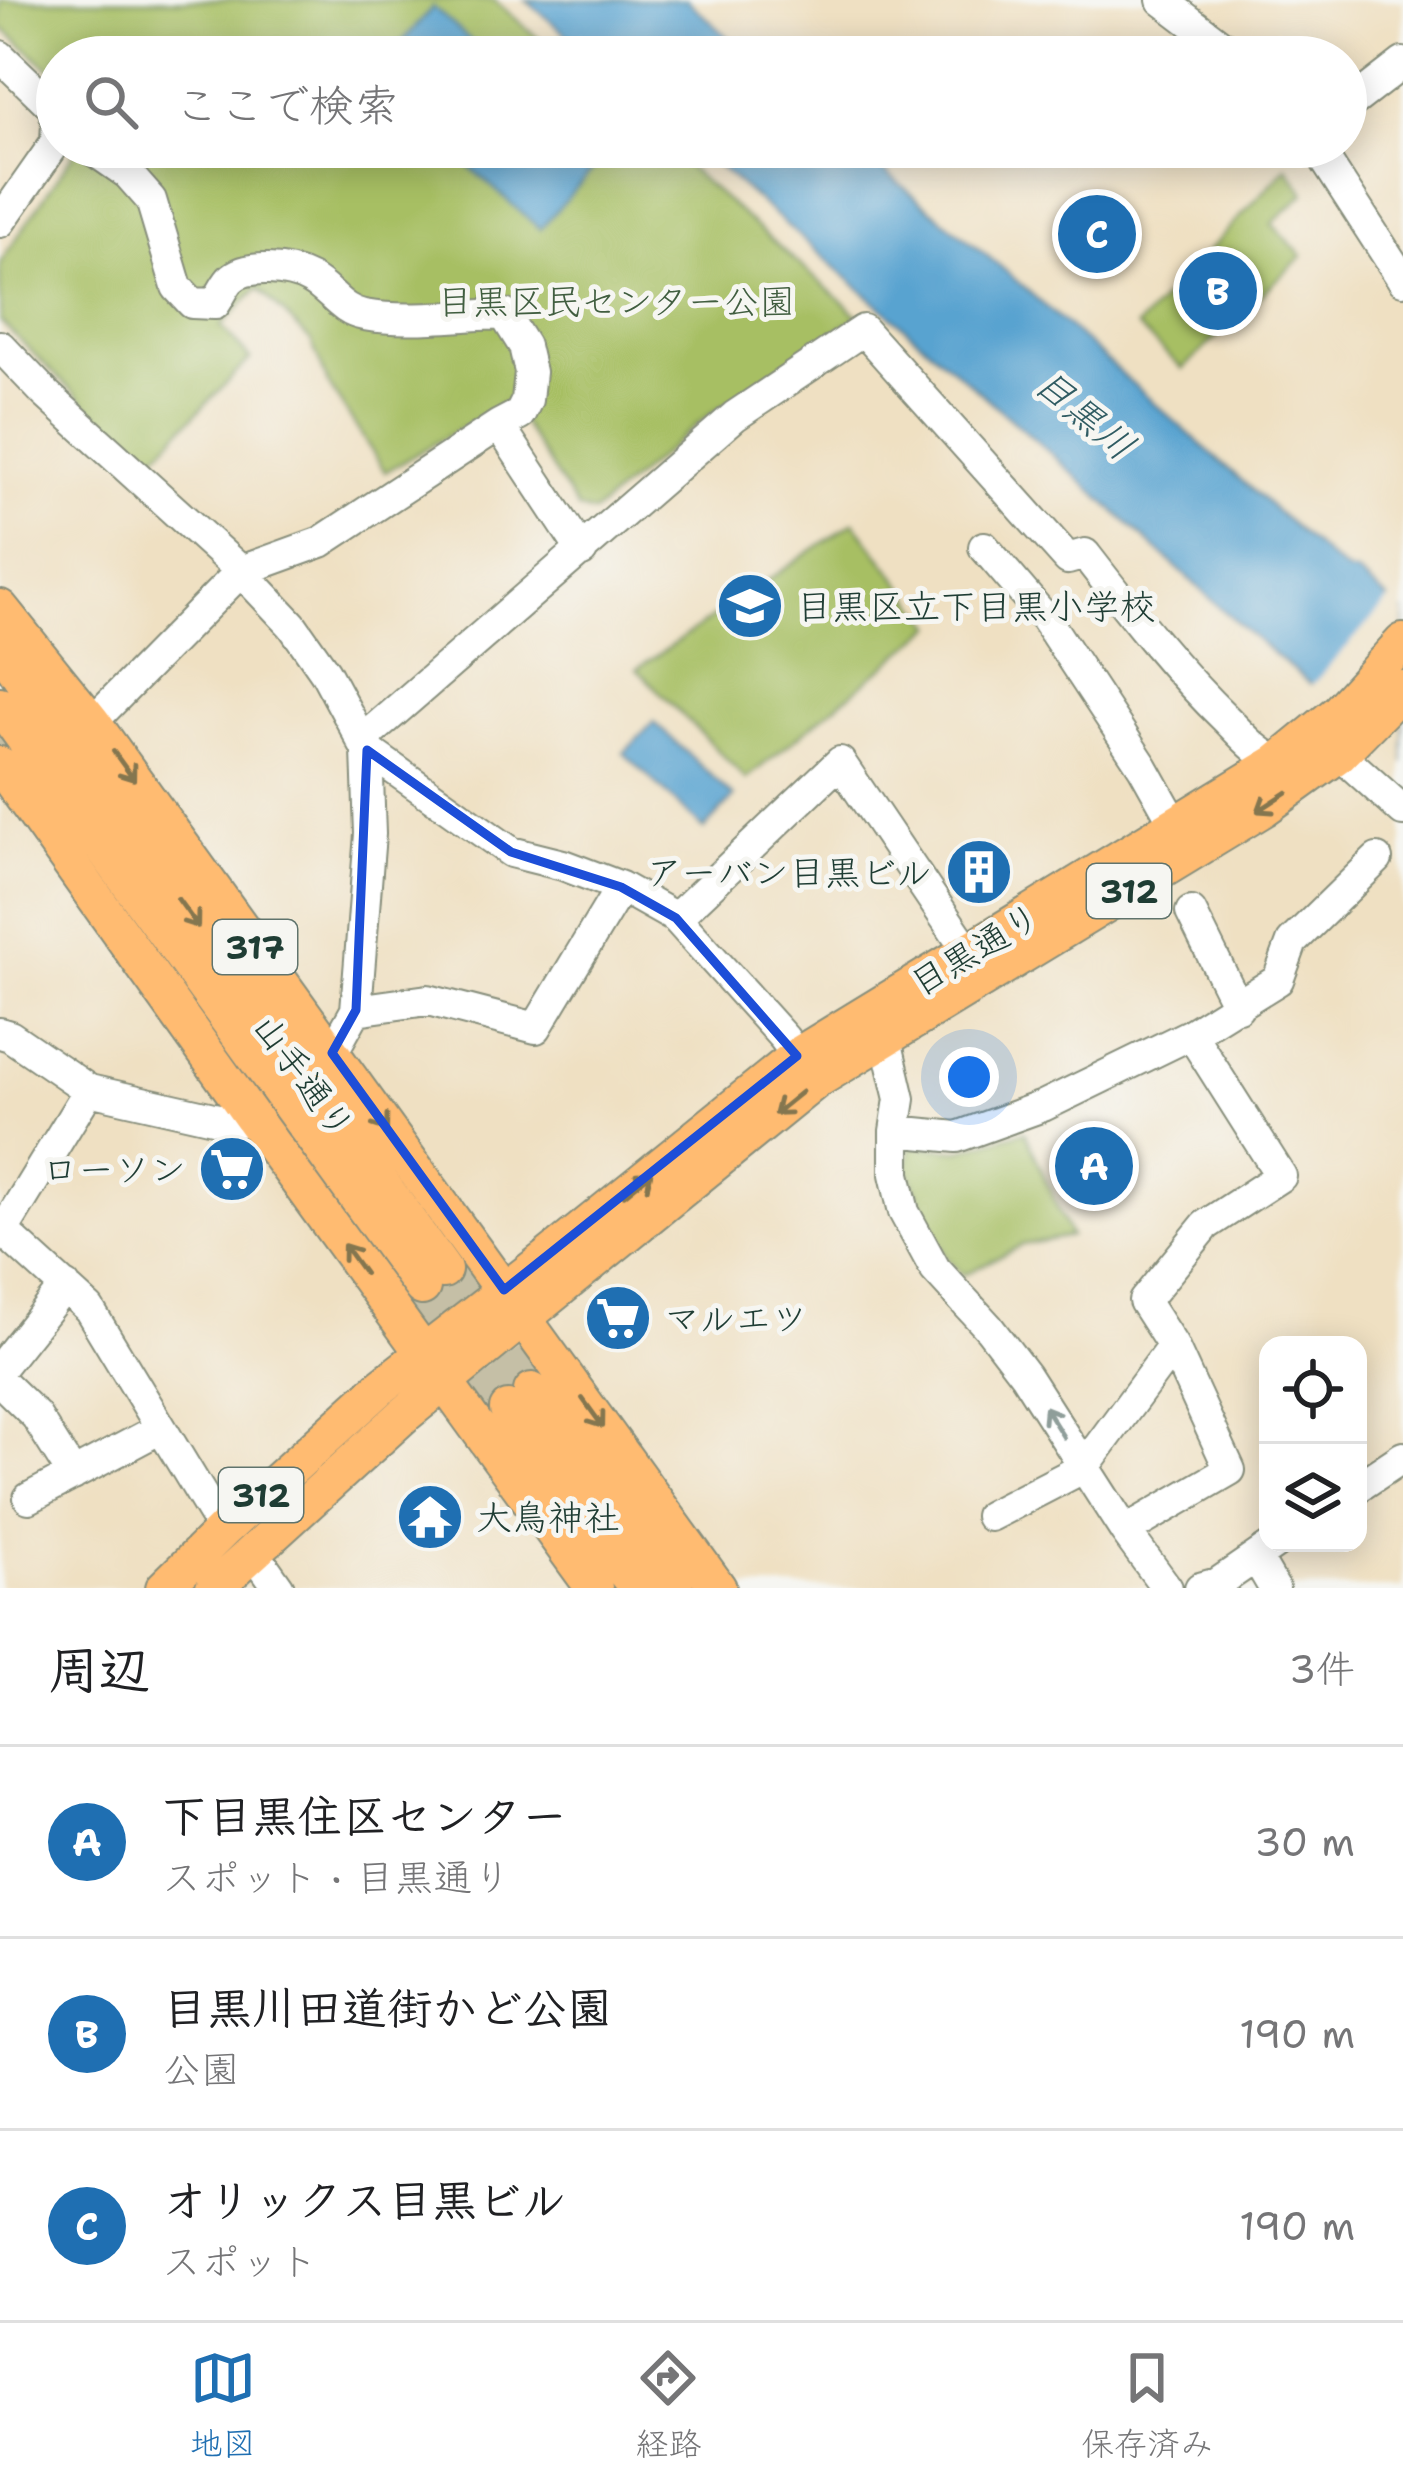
<!DOCTYPE html>
<html lang="ja">
<meta charset="utf-8">
<style>
body{margin:0;font-family:"Shantell Sans","Klee One",sans-serif;background:#f2f2f2;color:#202124}
.controls{position:absolute;right:36px;bottom:36px;display:grid;overflow:hidden;border-radius:24px;box-shadow:0 6px 30px #0003}
.controls button{width:108px;height:108px;display:grid;place-items:center;padding:0;border:0;border-bottom:3px solid #e0e0e0;background:#fff;color:#202124;font:60px sans-serif}
.you{position:absolute;left:969px;top:1077px;width:42px;height:42px;margin:-30px;border:9px solid #fff;border-radius:50%;background:#1a73e8;box-shadow:0 0 0 18px #1a73e833}
.badge{display:grid;place-items:center;width:78px;height:78px;border-radius:50%;background:#1f6fb2;color:#fff;font-size:39px;font-weight:700}
.pin{position:absolute;translate:-50% -50%;border:6px solid #fff;box-shadow:0 3px 12px #0006}
.list{margin:0;padding:0;list-style:none}
h2{display:flex;justify-content:space-between;align-items:center;height:156px;margin:0;padding:0 48px;font-size:51px}
h2 small{font-size:39px;font-weight:400;color:#757577}
.list li{display:grid;grid-template-columns:78px 1fr auto;gap:36px;align-items:center;box-sizing:border-box;height:192px;padding:0 48px;border-top:3px solid #e0e0e0}
.list b{display:block;font-size:45px;white-space:nowrap}
.list p{margin:0;font-size:39px;white-space:nowrap;color:#757577}
.list em{font-size:39px;font-style:normal;color:#757577}
.icon{flex:none;width:66px;height:66px;fill:none;stroke:currentColor;stroke-width:2;stroke-linecap:round;stroke-linejoin:round}
.map{position:relative;flex:none;width:1403px;height:1588px;overflow:hidden}
.search{position:absolute;background:#fff;box-shadow:0 6px 30px #0003;left:36px;right:36px;top:36px;height:132px;display:flex;align-items:center;gap:30px;box-sizing:border-box;padding:0 42px;border-radius:66px;color:#757577;font-size:45px}
.sheet{height:732px;background:#fff}
nav{display:flex;justify-content:space-around;align-items:center;box-sizing:border-box;height:168px;border-top:3px solid #e0e0e0;background:#fff;font-size:33px;color:#757577}
nav a{display:grid;justify-items:center;gap:6px}
nav .on{color:#1f6fb2}
.map>svg:first-child{display:block}
.green{fill:#a7bf64;stroke:#637e4c;stroke-width:3}
.water{fill:#58a3d0;stroke:#3c7082;stroke-width:3}
.pier{fill:#efe0c2}
.lines{fill:none;stroke-linecap:round;stroke-linejoin:round}
.major-tunnel{stroke:#c5bfa6;stroke-width:36;stroke-dasharray:36 18;stroke-linecap:butt}
.highway-tunnel{stroke:#c5bfa6;stroke-width:42;stroke-dasharray:42 21;stroke-linecap:butt}
.minor-casing{stroke:#878e7b;stroke-width:34}
.major-casing{stroke:#878e7b;stroke-width:40}
.minor{stroke:#fff;stroke-width:30}
.major{stroke:#ffbb71;stroke-width:36}
.oneway{stroke:#84764f}
.oneway2{stroke:#8f9e9a}
.marked{fill:none;stroke:#1d4ed8;stroke-width:9;stroke-linejoin:round}
.labels{text-anchor:middle;stroke-width:10;stroke-linejoin:round;paint-order:stroke}
.shield{fill:#f6f6f2;stroke:#60746d;stroke-width:3}
.shield-label{font-size:33px;font-weight:bold;fill:#1f3d34}
.park-label{font-size:36px;fill:#415e40;stroke:#f6f6f2}
.poi-label{font-size:36px;fill:#1f3d34;stroke:#f6f6f2;text-anchor:start}
.street-label{font-size:36px;fill:#1f3d34;stroke:#f6f6f2}
.water-label{font-size:39px;font-style:italic;fill:#305c63;stroke:#f6f6f2}
</style>
<div class="map">
<svg width="1403" height="1588" viewBox="0 0 1403 1588">
<rect width="100%" height="100%" fill="#f6f6f2"/>
<filter id="ink" filterUnits="userSpaceOnUse"><feTurbulence type="fractalNoise" baseFrequency=".00833" numOctaves="2"/><feDisplacementMap in="SourceGraphic" scale="24" xChannelSelector="R" yChannelSelector="G"/><feConvolveMatrix kernelMatrix="1 2 1 2 8 2 1 2 1" color-interpolation-filters="sRGB"/></filter>
<filter id="wash" filterUnits="userSpaceOnUse"><feTurbulence type="fractalNoise" baseFrequency=".004" numOctaves="4" result="noise"/><feDisplacementMap in="SourceGraphic" scale="48" xChannelSelector="R" yChannelSelector="G"/><feGaussianBlur stdDeviation="2.7" result="paint"/><feColorMatrix in="noise" values="0 0 0 0 0 0 0 0 0 0 0 0 0 0 0 0 0 1.4 0 .05"/><feComposite in="paint" operator="in"/></filter>
<g filter="url(#wash)">
<rect width="100%" height="100%" fill="#efe0c2"/>
<path class="green" d="M0 0H494L560 57H57V75L0 26Z
M78 147H664L859 316 705 418 593 513 578 509 508 401 385 472 329 385 311 341 258 288 221 326 250 359 147 464 0 321V263Z
M1287 167 1305 193 1272 224 1302 256 1183 369 1137 327Z
M854 522 934 626 746 779 637 669Z
M1025 1131 1070 1236 1022 1245 963 1275 945 1256 907 1168 910 1146 960 1150Z"/>
<path class="water" d="M526 0H687L750 57H592Z
M433 7 489 57H389Z
M447 147H591L603 158 540 229Z
M696 147H855L1002 268 1329 558 1349 573H1356L1403 612V761L1252 636 1055 457Z
M654 722 734 797 704 829 624 753Z"/>
<path class="pier" d="M1393 596 1403 604V767L1376 747 1310 687Z"/>
</g>
<g filter="url(#ink)">
<g class="lines">
<path class="major-tunnel" d="M443 1270 532 1391
M422 1287 508 1409"/>
<path class="highway-tunnel" d="M0 736 45 799
M176 981 378 1261
M576 1535 614 1588"/>
<g class="minor-casing">
<path id="minor" d="M1162 0 1237 57
M0 56 53 107 57 123 56 142 0 222
M1346 107 1403 63
M89 147 128 174 151 200 177 287 192 303 215 304C220 297 224 287 230 280 246 263 290 268 310 279 330 289 340 311 364 315 409 323 457 315 504 314L524 346 530 372 527 400 520 414 499 425
M1317 147 1403 280
M0 346 46 394 241 571 292 625 325 672 367 750 370 834 356 1010 332 1053
M984 547 1045 618 1143 767 1176 826
M92 722 241 571 321 542 499 425 582 551
M1323 739 1403 811
M362 740 735 416 863 330 1068 559 1085 554C1130 612 1174 669 1227 720 1243 736 1257 753 1278 762
M367 750 511 852 563 865 621 887 676 918 784 1038 797 1056
M1191 912 1238 1007
M676 918 840 762 969 953
M356 1010 428 1000 536 1028 621 887
M874 1019 886 1040 900 1099 895 1131V1174L904 1212 935 1269 989 1328 1025 1375 1125 1531 1167 1588
M0 1033 10 1036 89 1090 231 1122 254 1120
M895 1131 957 1137 1043 1106 1191 1034 1278 980 1292 942 1377 859
M0 1228 89 1309 223 1530
M4 1229 89 1090
M0 1368 65 1286
M0 1381 36 1416 73 1475
M1358 1487 1403 1457
M29 1498 161 1428
M990 1516 1083 1468 1173 1346 1144 1301 1206 1225 1281 1176 1191 1034
M1125 1531 1230 1470 1173 1346
M253 1551 279 1588
M1256 1557 1274 1588
M1200 1588 1218 1583 1276 1543"/>
</g>
<g class="major-casing">
<path id="major" d="M0 608 92 722 718 1588
M0 646 76 757 443 1270
M0 705 422 1287
M0 765 254 1120 594 1588
M532 1391 675 1588
M508 1409 637 1588
M164 1588 223 1530 382 1386 547 1258 797 1056 1278 762 1339 712 1403 642
M214 1588 404 1415 815 1081 1264 808 1339 754 1403 689"/>
</g>
<use href="#minor" class="minor"/>
<use href="#major" class="major"/>
</g>
<defs><path id="oneway-shaft" d="M-6 0H5M1.5-3L5.5 0L1.5 3" fill="none" stroke-width="1.6" stroke-linecap="round" stroke-linejoin="round" transform="scale(3)"/></defs>
<g class="oneway">
<use href="#oneway-shaft" transform="translate(124 766) rotate(54)"/>
<use href="#oneway-shaft" transform="translate(1272 802) rotate(147)"/>
<use href="#oneway-shaft" transform="translate(188 913) rotate(54)"/>
<use href="#oneway-shaft" transform="translate(788 1103) rotate(141)"/>
<use href="#oneway-shaft" transform="translate(377 1116) rotate(54)"/>
<use href="#oneway-shaft" transform="translate(638 1184) rotate(-39)"/>
<use href="#oneway-shaft" transform="translate(354 1259) rotate(-126)"/>
<use href="#oneway-shaft" transform="translate(593 1413) rotate(54)"/>
</g>
<use class="oneway2" href="#oneway-shaft" transform="translate(1054 1422) rotate(-122)"/>
</g>
<path class="marked" d="M367 750 511 852 621 887 676 918 797 1056 504 1290 332 1053 356 1010Z"/>
<defs>
<g id="school-disc" transform="scale(3.45)"><circle r="9.5" fill="#1f6fb2" stroke="#f6f6f2"/><path d="M0-5L7-2L0 1L-7-2ZM-4 1L0 2.5L4 1V4Q0 6-4 4Z" fill="#fff"/></g>
<g id="building-disc" transform="scale(3.45)"><circle r="9.5" fill="#1f6fb2" stroke="#f6f6f2"/><path d="M-4-6H4V6H1V3H-1V6H-4ZM-2.5-4.3h1.7v1.8h-1.7ZM.8-4.3h1.7v1.8H.8ZM-2.5-1h1.7V.8h-1.7ZM.8-1h1.7V.8H.8Z" fill="#fff"/></g>
<g id="supermarket-disc" transform="scale(3.45)"><circle r="9.5" fill="#1f6fb2" stroke="#f6f6f2"/><path d="M-6-5.5h2.5l.6 2H6L4.5 2H-2.5L-4.4-4H-6ZM-1.5 3.2a1.3 1.3 0 1 0 .1 0ZM3 3.2a1.3 1.3 0 1 0 .1 0Z" fill="#fff"/></g>
<g id="temple-disc" transform="scale(3.45)"><circle r="9.5" fill="#1f6fb2" stroke="#f6f6f2"/><path d="M0-6L5-2H3V0L6.5 2.5H4V6H1.5V3h-3V6H-4V2.5H-6.5L-3 0V-2H-5Z" fill="#fff"/></g>
</defs>
<g fill-rule="evenodd">
<use href="#school-disc" x="750" y="606"/>
<use href="#building-disc" x="979" y="872"/>
<use href="#supermarket-disc" x="232" y="1169"/>
<use href="#supermarket-disc" x="618" y="1318"/>
<use href="#temple-disc" x="430" y="1517"/>
</g>
<g class="labels">
<g class="shield">
<rect x="1087" y="864" width="84" height="54" rx="9"/>
<rect x="213" y="920" width="84" height="54" rx="9"/>
<rect x="219" y="1468" width="84" height="54" rx="9"/>
</g>
<g class="shield-label">
<text x="1129" y="903">312</text>
<text x="255" y="959">317</text>
<text x="261" y="1507">312</text>
</g>
<g class="park-label">
<text x="616" y="314">目黒区民センター公園</text>
</g>
<g class="poi-label">
<text x="796" y="619">目黒区立下目黒小学校</text>
<text x="932" y="885" text-anchor="end">アーバン目黒ビル</text>
<text x="186" y="1182" text-anchor="end">ローソン</text>
<text x="664" y="1331">マルエツ</text>
<text x="476" y="1530">大鳥神社</text>
</g>
<g class="street-label">
<text transform="translate(975 949) rotate(-31)" y="13">目黒通り</text>
<text transform="translate(304 1076) rotate(54)" y="13">山手通り</text>
</g>
<g class="water-label">
<text transform="translate(1085 414) rotate(40)" y="14">目黒川</text>
</g>
</g>
</svg>
<div class="controls">
<button><svg class="icon" aria-label="locate" viewBox="0 0 24 24"><circle cx="12" cy="12" r="6"/><path d="M12 2v4M12 18v4M2 12h4M18 12h4"/></svg></button>
<button><svg class="icon" aria-label="layers" viewBox="0 0 24 24"><path d="M12 4l9 5-9 5-9-5zM3 14l9 5 9-5"/></svg></button>
</div>
<div class="you"></div>
<div class="pin badge" style="left:1094px;top:1166px">A</div>
<div class="pin badge" style="left:1218px;top:291px">B</div>
<div class="pin badge" style="left:1097px;top:234px">C</div>
<div class="search"><svg class="icon" aria-label="search" viewBox="0 0 24 24"><circle cx="10" cy="10" r="6"/><path d="M15 15l6 6"/></svg>ここで検索</div>
</div>
<section class="sheet">
<h2>周辺<small>3件</small></h2>
<ul class="list">
<li><span class="badge">A</span><div><b>下目黒住区センター</b><p>スポット · 目黒通り</p></div><em>30 m</em></li>
<li><span class="badge">B</span><div><b>目黒川田道街かど公園</b><p>公園</p></div><em>190 m</em></li>
<li><span class="badge">C</span><div><b>オリックス目黒ビル</b><p>スポット</p></div><em>190 m</em></li>
</ul>
</section>
<nav>
<a class="on"><svg class="icon" aria-label="map" viewBox="0 0 24 24"><path d="M3 6l6-2 6 2 6-2v14l-6 2-6-2-6 2zM9 4v14M15 6v14"/></svg>地図</a>
<a><svg class="icon" aria-label="directions" viewBox="0 0 24 24"><path d="M12 3l9 9-9 9-9-9zM9 14v-3h6M13 9l2 2-2 2"/></svg>経路</a>
<a><svg class="icon" aria-label="saved" viewBox="0 0 24 24"><path d="M7 4h10v16l-5-4-5 4z"/></svg>保存済み</a>
</nav>
